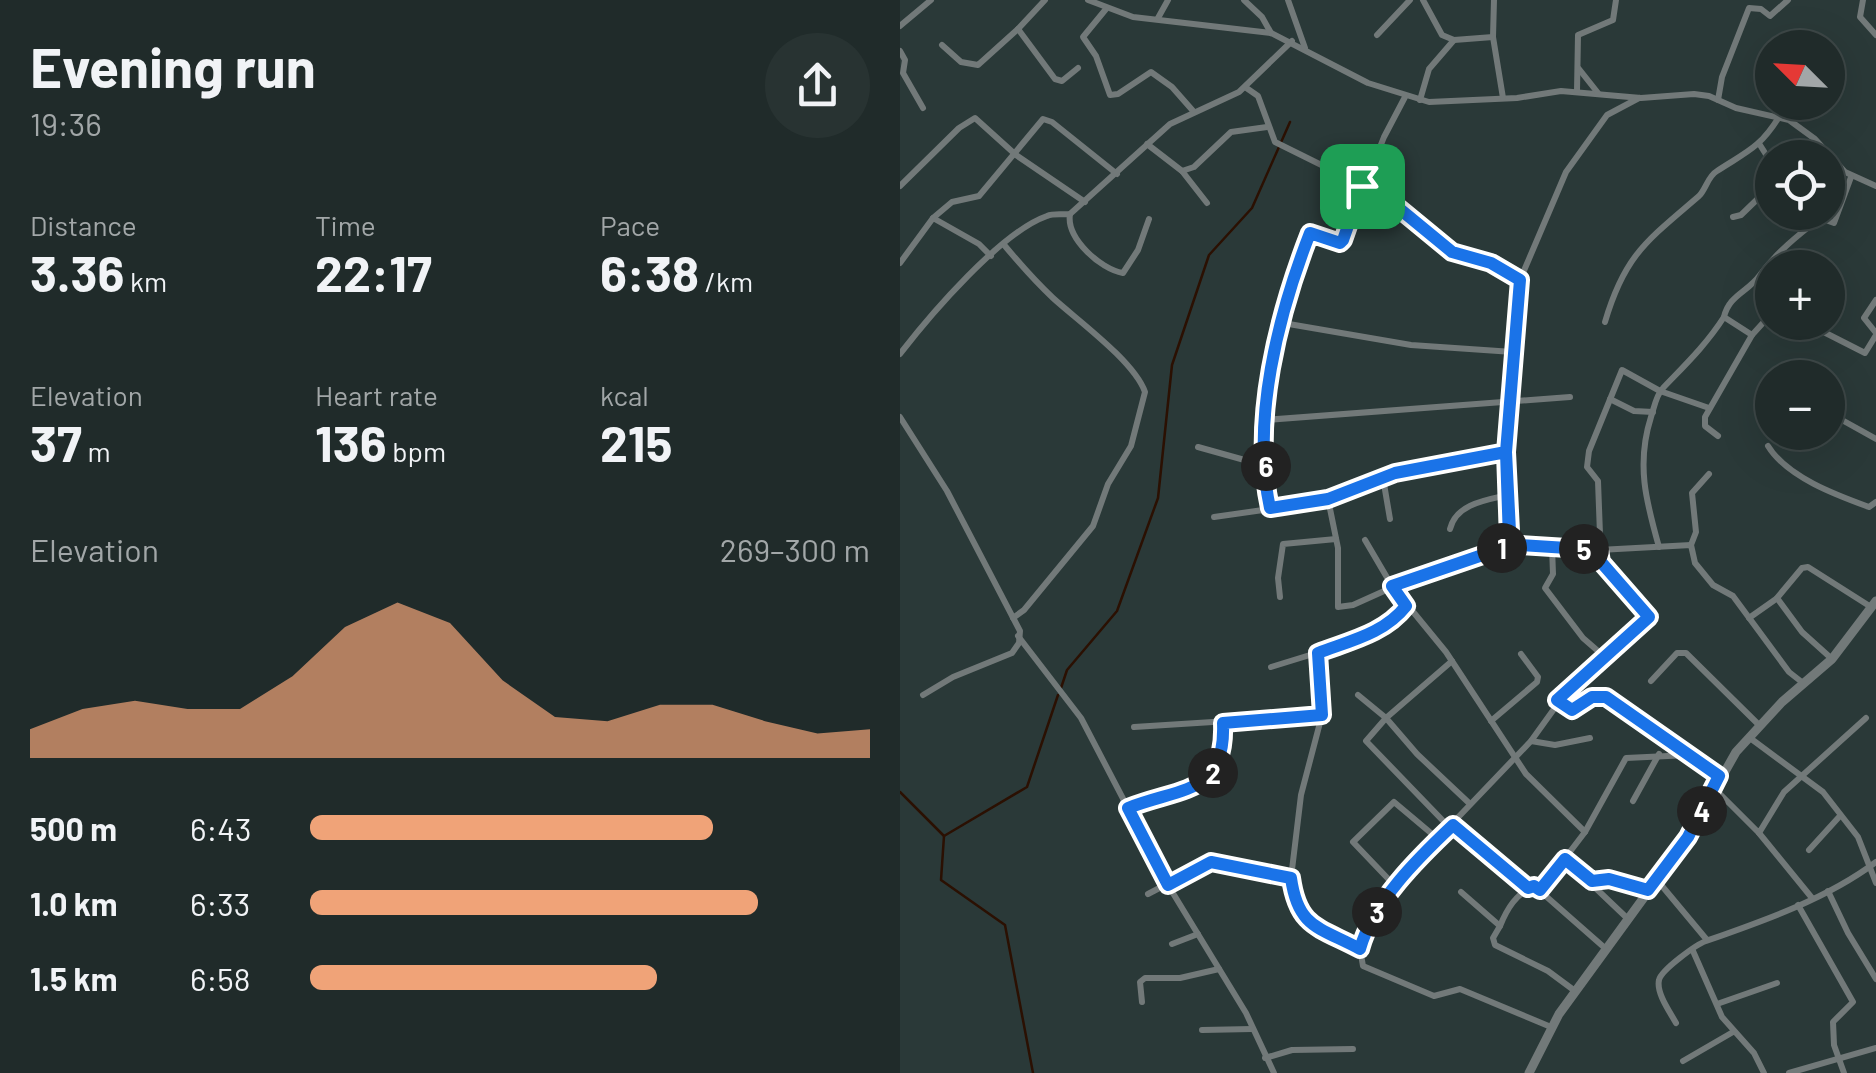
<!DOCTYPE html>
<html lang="en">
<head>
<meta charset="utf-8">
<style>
	body { margin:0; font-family:Barlow,sans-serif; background:#283332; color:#f1f3f6; height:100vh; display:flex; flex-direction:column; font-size:38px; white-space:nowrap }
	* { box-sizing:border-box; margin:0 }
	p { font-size:32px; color:#a2a7a8 }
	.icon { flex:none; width:55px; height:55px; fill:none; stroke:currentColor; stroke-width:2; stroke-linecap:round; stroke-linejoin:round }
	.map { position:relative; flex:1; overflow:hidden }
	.details { display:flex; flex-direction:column; background:#202b2a; width:900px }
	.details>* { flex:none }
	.needle { width:65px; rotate:294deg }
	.buttons { position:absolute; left:855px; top:30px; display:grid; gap:20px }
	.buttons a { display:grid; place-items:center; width:90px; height:90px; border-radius:50%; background:#202b2a; box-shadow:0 10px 40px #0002,0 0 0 2px #3d4747; font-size:50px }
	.pin { position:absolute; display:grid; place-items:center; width:85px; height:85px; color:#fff; margin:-42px; border-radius:20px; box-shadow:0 5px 15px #0006 }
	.km { position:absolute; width:50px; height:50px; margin:-25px; border-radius:50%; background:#222; color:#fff; font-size:28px; line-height:50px; text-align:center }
	.round { display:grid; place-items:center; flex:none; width:105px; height:105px; border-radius:52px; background:#283332 }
	.headline { display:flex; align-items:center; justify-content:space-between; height:170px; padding:0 30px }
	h1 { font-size:55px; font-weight:700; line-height:75px }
	.stats { display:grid; grid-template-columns:repeat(3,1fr); gap:15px; height:170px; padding:10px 30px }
	.stats div { display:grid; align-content:center }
	.stats b { font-size:50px; font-weight:700 }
	.stats small { font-size:28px; font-weight:400 }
	.stats p { font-size:28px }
	.chart { height:280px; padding:20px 30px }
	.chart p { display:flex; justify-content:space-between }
	.chart svg { width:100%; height:180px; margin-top:10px; fill:#f0a378; opacity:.7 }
	ul { padding:0 30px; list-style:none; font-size:32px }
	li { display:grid; grid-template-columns:160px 120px 1fr; align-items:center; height:75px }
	li i { height:25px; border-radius:12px; background:#f0a378 }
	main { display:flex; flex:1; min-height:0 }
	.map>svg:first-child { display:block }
</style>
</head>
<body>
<main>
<section class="details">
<div class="headline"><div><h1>Evening run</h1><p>19:36</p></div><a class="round"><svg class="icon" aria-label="share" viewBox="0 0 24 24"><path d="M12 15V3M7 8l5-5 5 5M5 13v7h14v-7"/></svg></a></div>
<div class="stats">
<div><p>Distance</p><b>3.36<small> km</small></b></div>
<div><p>Time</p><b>22:17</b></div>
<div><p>Pace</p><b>6:38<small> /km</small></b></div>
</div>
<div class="stats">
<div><p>Elevation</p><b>37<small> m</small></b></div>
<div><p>Heart rate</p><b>136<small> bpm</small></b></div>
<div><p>kcal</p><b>215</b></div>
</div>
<div class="chart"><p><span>Elevation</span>269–300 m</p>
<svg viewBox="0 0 160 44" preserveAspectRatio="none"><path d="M0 44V37L10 32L20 30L30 32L40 32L50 24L60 12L70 6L80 11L90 25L100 34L110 35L120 31L130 31L140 35L150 38L160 37V44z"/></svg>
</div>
<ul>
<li><b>500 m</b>6:43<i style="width:72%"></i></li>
<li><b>1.0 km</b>6:33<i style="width:80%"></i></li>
<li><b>1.5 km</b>6:58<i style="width:62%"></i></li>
</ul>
</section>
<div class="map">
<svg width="976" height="1073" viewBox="0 0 976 1073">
	<rect width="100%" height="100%" fill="#2a3938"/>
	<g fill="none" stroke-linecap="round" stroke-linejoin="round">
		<!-- stream -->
		<g stroke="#2b1002" stroke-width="2.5">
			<polyline points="161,688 167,670 217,611 258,498 272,365 309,255 352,208 390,122"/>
			<polyline points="0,792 44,836 41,880 105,925 133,1073"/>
			<polyline points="44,836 127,787 158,695"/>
		</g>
		<!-- minor -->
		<g stroke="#727979" stroke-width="6">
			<polyline points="145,0 118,29 155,79 162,81 178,68"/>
			<polyline points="188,0 233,17 371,33 468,83 529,102 617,98 661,91 741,98 794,94 809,96 836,108 889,120 915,139 945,172 976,186"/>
			<polyline points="344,0 362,17 371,33"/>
			<polyline points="388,0 405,48"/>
			<polyline points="523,0 542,35 554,40"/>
			<polyline points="594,0 593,37 603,98"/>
			<polyline points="963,0 960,17 976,35"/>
			<polyline points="206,9 183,37 196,56 210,95 218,94 251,72 272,87 294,112"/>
			<polyline points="258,18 268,0"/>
			<polyline points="0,26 31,0"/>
			<polyline points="477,35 510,0"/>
			<polyline points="42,45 61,62 78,65 118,29"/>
			<polyline points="0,51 5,60 3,73 23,108"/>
			<polyline points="679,69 698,93"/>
			<polyline points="345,87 358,96 375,142 484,196 552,252 591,263 620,280"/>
			<polyline points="677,91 678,35 713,20 716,0"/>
			<polyline points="520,100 529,69 554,40 593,37"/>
			<polyline points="818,100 822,77 849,8 861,9 870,16 888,0"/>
			<polyline points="247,144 282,171 294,167 331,132 367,127"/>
			<polyline points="860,145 872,164"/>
			<polyline points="282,171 307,203"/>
			<polyline points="0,186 59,128 75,118 116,155 185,202"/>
			<path d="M170,214C166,238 200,269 223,273L238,250L249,219"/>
			<polyline points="833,217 841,215 872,185"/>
			<polyline points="33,218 52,202 79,196 143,119 152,122 217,174"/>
			<path d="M105,246C120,264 136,282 153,298C177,320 234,361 245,392L231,446L208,484L193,526L124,610L113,618"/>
			<polyline points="0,263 33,218 79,244 91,256"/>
			<polyline points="976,300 964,318 976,333"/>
			<path d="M705,322C725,254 748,240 799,196C806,189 808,176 817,171C846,152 860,148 879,117"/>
			<polyline points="904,322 965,353 976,335"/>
			<polyline points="383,323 394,274 410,233 440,243 443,240 484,137 505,97"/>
			<polyline points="852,335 872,313"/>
			<path d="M0,354C30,315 101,232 147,216C154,213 162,215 170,214L270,124L339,92L392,41"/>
			<polyline points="710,399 734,411 753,412"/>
			<polyline points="933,415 976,439"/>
			<polyline points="0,417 47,491 120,631 119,643 112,653 53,677 23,695"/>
			<polyline points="365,420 670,397"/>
			<path d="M818,436L805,426V417L852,335L824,317C829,295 848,292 860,275C877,252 897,236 920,218L934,223L951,177"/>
			<path d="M868,446C887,477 936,495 969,507L976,502"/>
			<polyline points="298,447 366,466"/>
			<path d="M606,451L495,473L428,499L370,509C357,448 365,382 383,323L511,345L613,352"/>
			<polyline points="483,478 490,519"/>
			<polyline points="428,499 438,548 438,607 453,605 533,569 606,544 610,531 606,451 610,367 620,280 666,172 707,115 739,98"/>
			<polyline points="314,517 370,509"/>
			<path d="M550,529C556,504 586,500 608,495"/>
			<path d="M465,540L492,586L546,652L626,774L685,832L640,891L635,886C616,893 607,909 600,926"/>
			<polyline points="606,544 699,550 791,545 795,563 813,585 833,596 889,672 903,683"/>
			<polyline points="791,545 796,532 792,493 809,474"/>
			<polyline points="652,547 653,574 645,588 683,638 706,658"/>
			<path d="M759,547C746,501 736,464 751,417C754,408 756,395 763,388C785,365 806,345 824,317"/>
			<polyline points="380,597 378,578 383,544 436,539"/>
			<polyline points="849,618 876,599"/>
			<polyline points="118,636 181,718 268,885 346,1013 374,1073"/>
			<polyline points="418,653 422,715"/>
			<polyline points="932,659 902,632 877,598 902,568 908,567 971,607"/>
			<polyline points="552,661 486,718 517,754 569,803"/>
			<polyline points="371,667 465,638 507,607"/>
			<polyline points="751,681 777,653 786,653 859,725"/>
			<polyline points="458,695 486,718 466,741 550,828"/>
			<polyline points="657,700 672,710 692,697 706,697 819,776"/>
			<polyline points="591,721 637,682 638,677 621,654"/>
			<polyline points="234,727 422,715 401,795 391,878 311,861 248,894"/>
			<polyline points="850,738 923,792 958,837 976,883"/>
			<polyline points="631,741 655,745 690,738"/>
			<polyline points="813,787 859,833 884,792 966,718"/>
			<polyline points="733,801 759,754"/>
			<path d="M228,808C281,786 326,795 323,723"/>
			<polyline points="553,825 628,888"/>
			<polyline points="685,832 726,758 789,755"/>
			<polyline points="859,833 912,898"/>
			<polyline points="909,850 939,817"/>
			<polyline points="665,859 728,919"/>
			<path d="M391,878C398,928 419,926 460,949L476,913L503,875L631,741L672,684L748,621L749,617L701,561L698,481L687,467L689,451L722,370L760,391L809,408"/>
			<polyline points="757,880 807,940"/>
			<polyline points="693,881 709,879 748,890"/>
			<polyline points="495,886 453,842 494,802 538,839"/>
			<polyline points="640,891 706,949"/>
			<polyline points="928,891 948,933 976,979"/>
			<polyline points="561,892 600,926 593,938 595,945 648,971 675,991"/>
			<polyline points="898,905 953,1002 933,1022 934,1045 944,1073"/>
			<polyline points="272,944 298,934"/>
			<polyline points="460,949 463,966 534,996 560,989 651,1027"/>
			<polyline points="793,951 822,1017 854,1053 864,1073"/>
			<polyline points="242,1002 240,982 245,978 280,978 319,969"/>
			<polyline points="817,1004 877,983"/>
			<path d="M776,1023C770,1012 756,993 759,980C761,970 797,944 806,941C863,921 927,899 976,862"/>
			<polyline points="302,1030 352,1029"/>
			<polyline points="365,1058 392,1050 453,1049"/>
			<polyline points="783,1061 833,1032"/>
			<polyline points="889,1073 976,1048"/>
		</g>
		<!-- tertiary -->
		<polyline stroke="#727979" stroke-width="9" points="629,1073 659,1014 788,837 836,752 882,702 932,659 976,601"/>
	</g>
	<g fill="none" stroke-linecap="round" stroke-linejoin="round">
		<defs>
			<path id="route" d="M462,186L484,196L552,252L591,263L620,280L606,452L609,540L603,548L492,586L506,606C484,634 449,641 418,653L422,715L323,723C326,795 281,787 228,808L268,885L311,862L391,878C398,928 419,927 460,949C473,902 518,858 553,825L628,888L634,886L640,890L665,859L692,881L709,879L748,890L788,837L819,776L706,697H692L672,710L657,700L749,617L701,562L699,550L606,544L610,531L606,452L495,473L428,499L370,508C351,421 378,315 410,233L440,243L443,240L462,186"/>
		</defs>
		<!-- route casing -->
		<use href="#route" stroke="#fff" stroke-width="20"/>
		<!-- route -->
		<use href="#route" stroke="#1a73e8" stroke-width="12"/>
	</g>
</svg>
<div class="buttons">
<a><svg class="needle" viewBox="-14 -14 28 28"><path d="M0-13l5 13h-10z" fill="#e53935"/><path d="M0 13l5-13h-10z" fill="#a2a7a8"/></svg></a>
<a><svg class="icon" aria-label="locate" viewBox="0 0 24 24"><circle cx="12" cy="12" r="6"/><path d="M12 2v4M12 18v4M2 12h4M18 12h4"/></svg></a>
<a>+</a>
<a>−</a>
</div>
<div class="pin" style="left:462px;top:186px;background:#1e9e55"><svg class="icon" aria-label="arrive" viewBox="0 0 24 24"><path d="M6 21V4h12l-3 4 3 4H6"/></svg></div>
<b class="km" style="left:602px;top:548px">1</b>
<b class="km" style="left:313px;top:773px">2</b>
<b class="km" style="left:477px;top:912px">3</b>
<b class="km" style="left:802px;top:811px">4</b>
<b class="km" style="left:684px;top:549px">5</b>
<b class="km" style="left:366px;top:466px">6</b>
</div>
</main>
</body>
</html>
